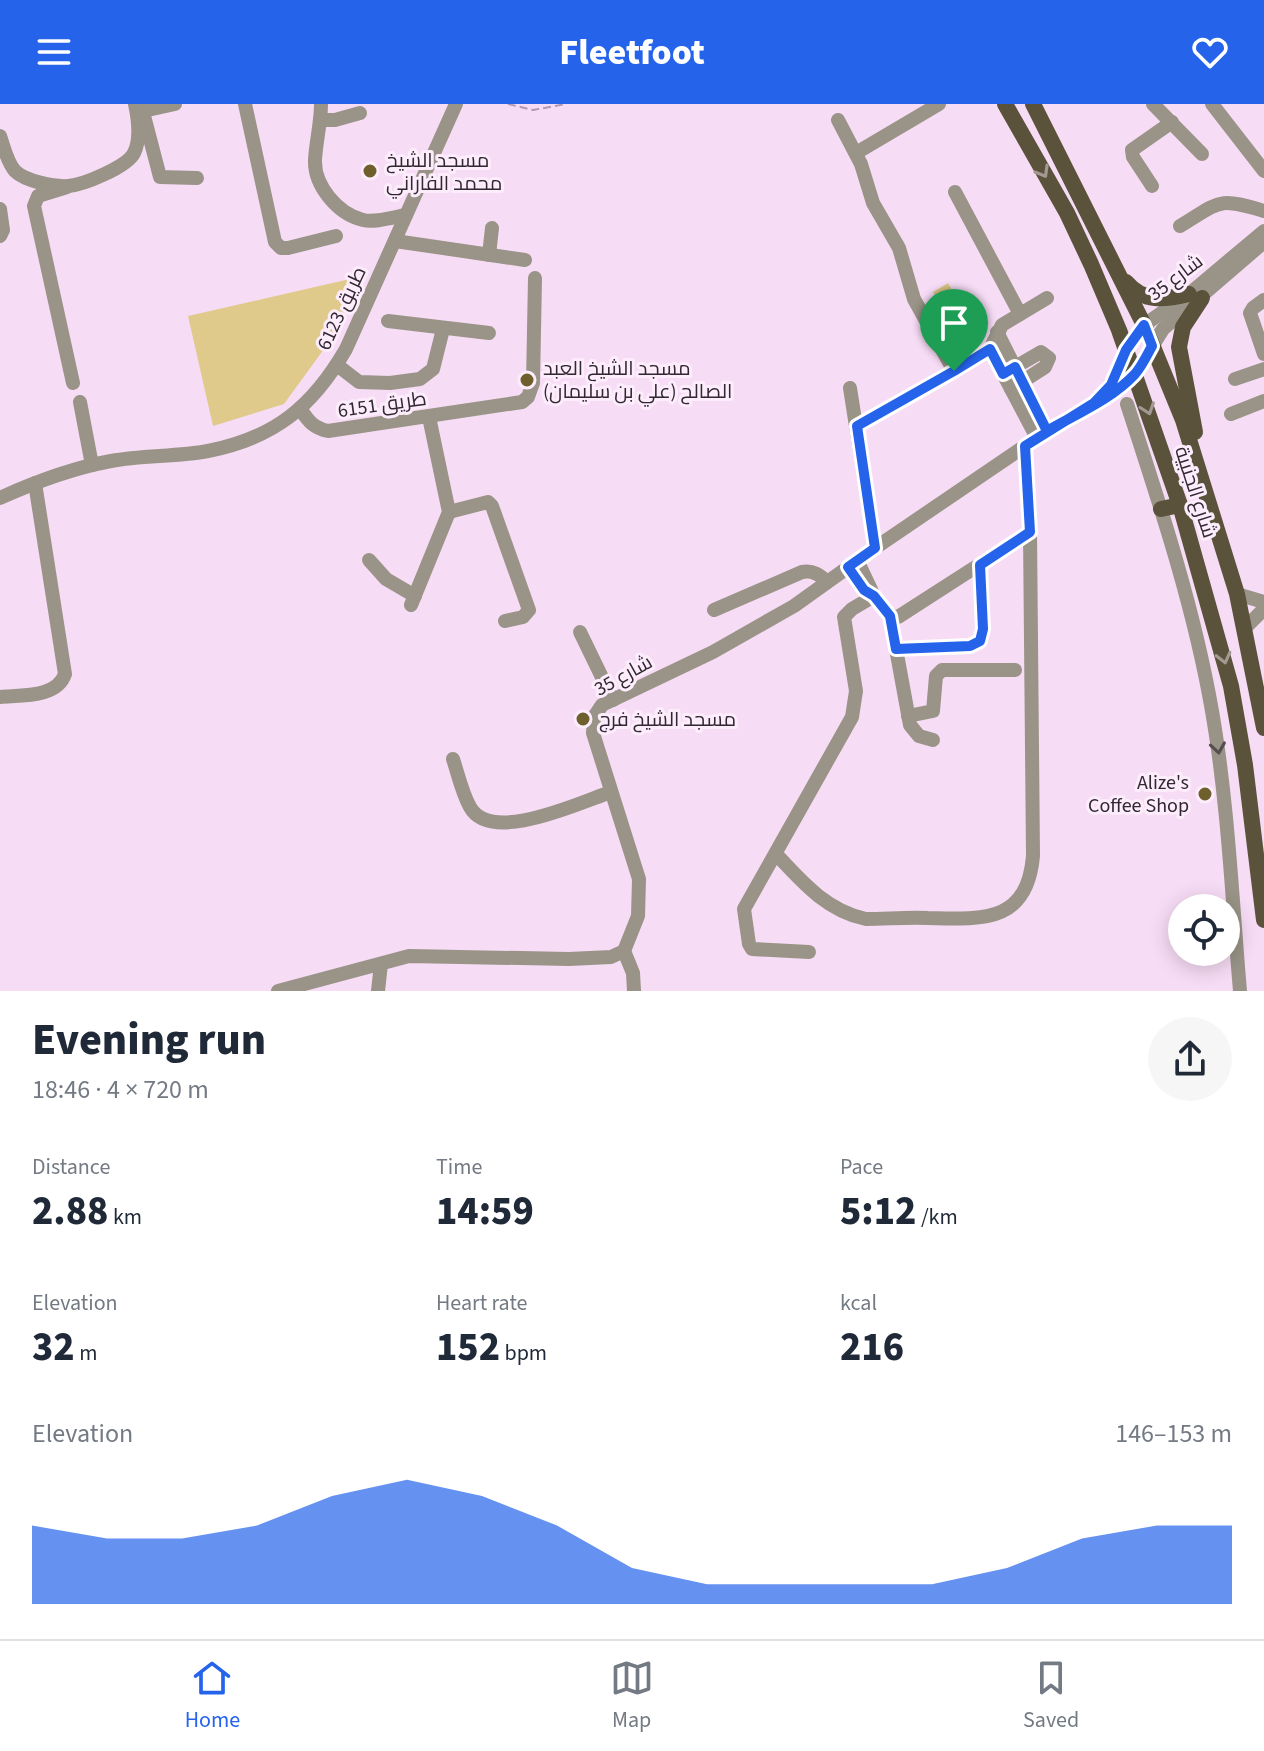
<!DOCTYPE html>
<html lang="en">
<head>
<meta charset="utf-8">
<style>
	body { margin:0; font-family:"Source Sans 3",Cairo,sans-serif; background:#f6f6f7; color:#1f2937; height:100vh; display:flex; flex-direction:column; font-size:30px; white-space:nowrap }
	* { box-sizing:border-box; margin:0 }
	p { font-size:26px; color:#747a83 }
	.icon { flex:none; width:44px; height:44px; fill:none; stroke:currentColor; stroke-width:2; stroke-linecap:round; stroke-linejoin:round }
	.map { position:relative; height:887px; overflow:hidden }
	.sheet { display:flex; flex-direction:column; background:#fff; flex:1 }
	.sheet>* { flex:none }
	.fabs { position:absolute; left:1168px; top:790px; display:grid; gap:16px }
	.fabs a { display:grid; place-items:center; width:72px; height:72px; border-radius:50%; background:#fff; box-shadow:0 4px 20px #0003; font-size:40px }
	.pin { position:absolute; display:grid; place-items:center; width:68px; height:68px; color:#fff; margin:-82px -34px; border-radius:50% 50% 50% 0; rotate:-45deg; box-shadow:0 0 8px #0007 }
	.pin .icon { rotate:45deg }
	.round { display:grid; place-items:center; flex:none; width:84px; height:84px; border-radius:42px; background:#f6f6f7 }
	.summary { display:flex; align-items:center; justify-content:space-between; height:136px; padding:0 32px }
	h1 { font-size:44px; font-weight:800; line-height:60px }
	.metrics { display:grid; grid-template-columns:repeat(3,1fr); gap:12px; height:136px; padding:8px 32px }
	.metrics div { display:grid; align-content:center }
	.metrics b { font-size:40px; font-weight:800 }
	.metrics small { font-size:22px; font-weight:400 }
	.metrics p { font-size:22px }
	.chart { height:224px; padding:16px 32px }
	.chart p { display:flex; justify-content:space-between }
	.chart svg { width:100%; height:144px; margin-top:8px; fill:#2563eb; opacity:.7 }
	header { display:flex; justify-content:space-between; align-items:center; height:104px; padding:0 32px; background:#2563eb; color:#fff; font-size:36px; font-weight:800 }
	.tab-bar { display:flex; justify-content:space-around; align-items:center; height:112px; border-top:2px solid #e0e1e3; background:#fff; font-size:22px; color:#747a83 }
	.tab-bar a { display:grid; justify-items:center; gap:4px }
	.tab-bar .on { color:#2563eb }
	.map>svg:first-child { display:block }
</style>
</head>
<body>
<header><svg class="icon" aria-label="menu" viewBox="0 0 24 24"><path d="M4 6h16M4 12h16M4 18h16"/></svg>Fleetfoot<svg class="icon" aria-label="heart" viewBox="0 0 24 24"><path d="M12 20l-8-8c-3-5 5-10 8-4 3-6 11-1 8 4z"/></svg></header>
<div class="map">
<svg width="1264" height="887" viewBox="0 0 1264 887">
	<rect width="100%" height="100%" fill="#f7dcf5"/>
	<!-- green -->
	<g fill="#dfca8b">
		<polygon points="363,172 332,234 284,300 213,322 188,212"/>
		<polygon points="948,179 967,212 951,221 933,188"/>
	</g>
	<g fill="none" stroke-linecap="round" stroke-linejoin="round">
		<!-- path -->
		<polyline stroke="#b09bae" stroke-width="2" stroke-dasharray="8 4" stroke-linecap="butt" points="508,0 533,6 566,0"/>
		<!-- minor -->
		<g stroke="#999487" stroke-width="14">
			<polyline points="245,0 275,138 281,144 288,144 336,132"/>
			<path d="M321,0C321,19 316,37 315,56C314,82 338,110 363,116C375,119 394,113 406,111"/>
			<polyline points="1153,0 1202,50"/>
			<polyline points="1212,0 1264,67"/>
			<polyline points="143,7 175,0"/>
			<polyline points="143,8 160,73 197,74"/>
			<polyline points="321,16 335,16 360,9"/>
			<polyline points="838,16 861,60 873,99 899,144 914,195 954,267"/>
			<path d="M0,32C4,43 7,58 15,67C25,77 54,83 68,82C83,81 127,63 134,49C141,35 138,14 135,0"/>
			<polyline points="856,49 939,0"/>
			<polyline points="1152,82 1133,53 1132,46 1172,18"/>
			<polyline points="67,83 38,92 34,102 73,279"/>
			<polyline points="955,88 1020,210"/>
			<polyline points="0,105 3,126 0,132"/>
			<path d="M1180,122C1221,97 1217,93 1264,107"/>
			<polyline points="395,137 525,156"/>
			<polyline points="489,151 492,124"/>
			<polyline points="1264,196 1253,204 1250,209 1264,250"/>
			<polyline points="388,217 489,229"/>
			<polyline points="997,228 1047,327"/>
			<polyline points="990,245 1037,334"/>
			<polyline points="337,261 359,278 390,279 420,275 433,265 443,225"/>
			<polyline points="1003,270 1041,248 1049,254 1045,263 1011,285"/>
			<polyline points="1235,275 1264,265"/>
			<polyline points="850,284 875,444"/>
			<polyline points="1104,288 1118,270 1126,246 1144,221 1189,190 1264,127"/>
			<polyline points="80,298 92,361"/>
			<path d="M1127,300C1160,401 1194,503 1212,607C1228,699 1232,794 1240,887"/>
			<path d="M301,306C309,318 314,324 328,327L522,298L528,293L533,279L535,174"/>
			<polyline points="1231,310 1264,297"/>
			<polyline points="857,322 990,245 1002,221 1047,194"/>
			<path d="M0,394C35,378 73,364 111,357C143,351 176,353 208,347C275,334 313,302 346,245L456,0"/>
			<polyline points="449,408 488,398 492,402 529,506 523,513 505,517"/>
			<polyline points="369,456 386,475 415,492"/>
			<polyline points="857,456 874,492 890,512 898,513 1030,428"/>
			<polyline points="848,463 864,486 874,492"/>
			<polyline points="1237,490 1264,498"/>
			<polyline points="411,501 449,408 429,313"/>
			<path d="M714,506L802,468C813,466 820,471 827,478"/>
			<polyline points="890,512 910,621 919,632 933,636"/>
			<polyline points="1245,524 1264,505"/>
			<polyline points="580,528 613,596"/>
			<polyline points="896,545 970,542 980,537 983,525 980,461"/>
			<path d="M0,593C21,591 57,594 65,570L35,379"/>
			<polyline points="908,612 933,607 936,572 942,566 1015,566"/>
			<path d="M453,655C458,670 462,689 470,703C491,741 581,698 611,688"/>
			<path d="M776,750C802,778 827,807 866,815C886,815 907,813 928,814C982,815 1027,820 1033,752L1030,428L1025,342"/>
			<polyline points="624,847 633,869 634,887"/>
			<polyline points="809,848 752,845 749,840 744,805 852,613 856,587 844,513 852,505 874,492"/>
			<polyline points="278,887 409,852 569,855 611,853 624,847 638,812 639,775 593,629 594,613 602,601 713,548 794,502 875,444 1025,342 1111,289 1135,270 1163,225 1264,138"/>
			<polyline points="378,887 381,860"/>
		</g>
		<!-- major -->
		<g stroke="#5a523b" stroke-width="16">
			<polyline points="1005,0 1067,109 1091,160 1119,226 1180,401 1231,582 1245,661 1264,816"/>
			<polyline points="1033,0 1144,221 1183,316 1237,490 1264,624"/>
			<path d="M1126,178C1144,199 1164,196 1189,190"/>
			<polyline points="1195,328 1179,243 1183,223 1202,194"/>
			<polyline points="1161,405 1180,401"/>
		</g>
	</g>
	<!-- one-way arrows -->
	<defs><path id="oneway-chevron" d="M-2-3.5L2.5 0L-2 3.5" fill="none" stroke-width="1.6" stroke-linecap="round" stroke-linejoin="round" transform="scale(2)"/></defs>
	<g stroke="#a39892">
		<use href="#oneway-chevron" transform="translate(1043 68) rotate(60)"/>
		<use href="#oneway-chevron" transform="translate(1148 305) rotate(71)"/>
		<use href="#oneway-chevron" transform="translate(1224 554) rotate(76)"/>
	</g>
	<use stroke="#554e4f" href="#oneway-chevron" transform="translate(1218 644) rotate(81)"/>
	<g fill="none" stroke-linecap="round" stroke-linejoin="round">
		<defs>
			<path id="route" d="M954,267L857,322L875,444L848,463L864,486L874,492L890,512L896,545L970,542L980,537L983,525L980,461L1030,428L1025,342L1094,299L1111,281L1126,246L1144,221L1152,242C1147,251 1142,262 1135,270C1112,295 1076,310 1047,327L1015,263L1003,270L990,245L954,267"/>
		</defs>
		<!-- route casing -->
		<use href="#route" stroke="#fff" stroke-width="16"/>
		<!-- route -->
		<use href="#route" stroke="#2563eb" stroke-width="10"/>
	</g>
	<!-- markers -->
	<g fill="#6f5f2d" stroke="#fdedfc" stroke-width="3">
		<circle cx="370" cy="67" r="8"/>
		<circle cx="527" cy="276" r="8"/>
		<circle cx="583" cy="615" r="8"/>
		<circle cx="1205" cy="690" r="8"/>
	</g>
	<g text-anchor="middle" stroke-width="6" stroke-linejoin="round" paint-order="stroke">
		<!-- poi labels -->
		<g font-size="20" fill="#312831" stroke="#fdedfc" text-anchor="start">
			<text x="386" y="63">مسجد الشيخ<tspan x="386" dy="23">محمد الفاراني</tspan></text>
			<text x="543" y="271">مسجد الشيخ العبد<tspan x="543" dy="23">الصالح (علي بن سليمان)</tspan></text>
			<text x="599" y="622">مسجد الشيخ فرج</text>
			<text x="1189" y="685" text-anchor="end">Alize's<tspan x="1189" dy="23">Coffee Shop</tspan></text>
		</g>
		<!-- street labels -->
		<g font-size="20" fill="#312831" stroke="#fdedfc">
			<text transform="translate(1175 173) rotate(-37)" y="7">شارع 35</text>
			<text transform="translate(341 204) rotate(-65)" y="7">طريق 6123</text>
			<text transform="translate(382 300) rotate(-8)" y="7">طريق 6151</text>
			<text transform="translate(1196 388) rotate(72)" y="7">شارع الجنبية</text>
			<text transform="translate(623 571) rotate(-29)" y="7">شارع 35</text>
		</g>
	</g>
</svg>
<div class="fabs">
<a><svg class="icon" aria-label="locate" viewBox="0 0 24 24"><circle cx="12" cy="12" r="6"/><path d="M12 2v4M12 18v4M2 12h4M18 12h4"/></svg></a>
</div>
<div class="pin" style="left:954px;top:267px;background:#1e9e55"><svg class="icon" aria-label="arrive" viewBox="0 0 24 24"><path d="M6 21V4h12l-3 4 3 4H6"/></svg></div>
</div>
<section class="sheet">
<div class="summary"><div><h1>Evening run</h1><p>18:46 · 4 × 720 m</p></div><a class="round"><svg class="icon" aria-label="share" viewBox="0 0 24 24"><path d="M12 15V3M7 8l5-5 5 5M5 13v7h14v-7"/></svg></a></div>
<div class="metrics">
<div><p>Distance</p><b>2.88<small> km</small></b></div>
<div><p>Time</p><b>14:59</b></div>
<div><p>Pace</p><b>5:12<small> /km</small></b></div>
</div>
<div class="metrics">
<div><p>Elevation</p><b>32<small> m</small></b></div>
<div><p>Heart rate</p><b>152<small> bpm</small></b></div>
<div><p>kcal</p><b>216</b></div>
</div>
<div class="chart"><p><span>Elevation</span>146–153 m</p>
<svg viewBox="0 0 160 44" preserveAspectRatio="none"><path d="M0 44V20L10 24L20 24L30 20L40 11L50 6L60 11L70 20L80 33L90 38L100 38L110 38L120 38L130 33L140 24L150 20L160 20V44z"/></svg>
</div>
</section>
<nav class="tab-bar">
<a class="on"><svg class="icon" aria-label="home" viewBox="0 0 24 24"><path d="M3 11l9-7 9 7M6 9v11h12V9"/></svg>Home</a>
<a><svg class="icon" aria-label="map" viewBox="0 0 24 24"><path d="M3 6l6-2 6 2 6-2v14l-6 2-6-2-6 2zM9 4v14M15 6v14"/></svg>Map</a>
<a><svg class="icon" aria-label="saved" viewBox="0 0 24 24"><path d="M7 4h10v16l-5-4-5 4z"/></svg>Saved</a>
</nav>
</body>
</html>
